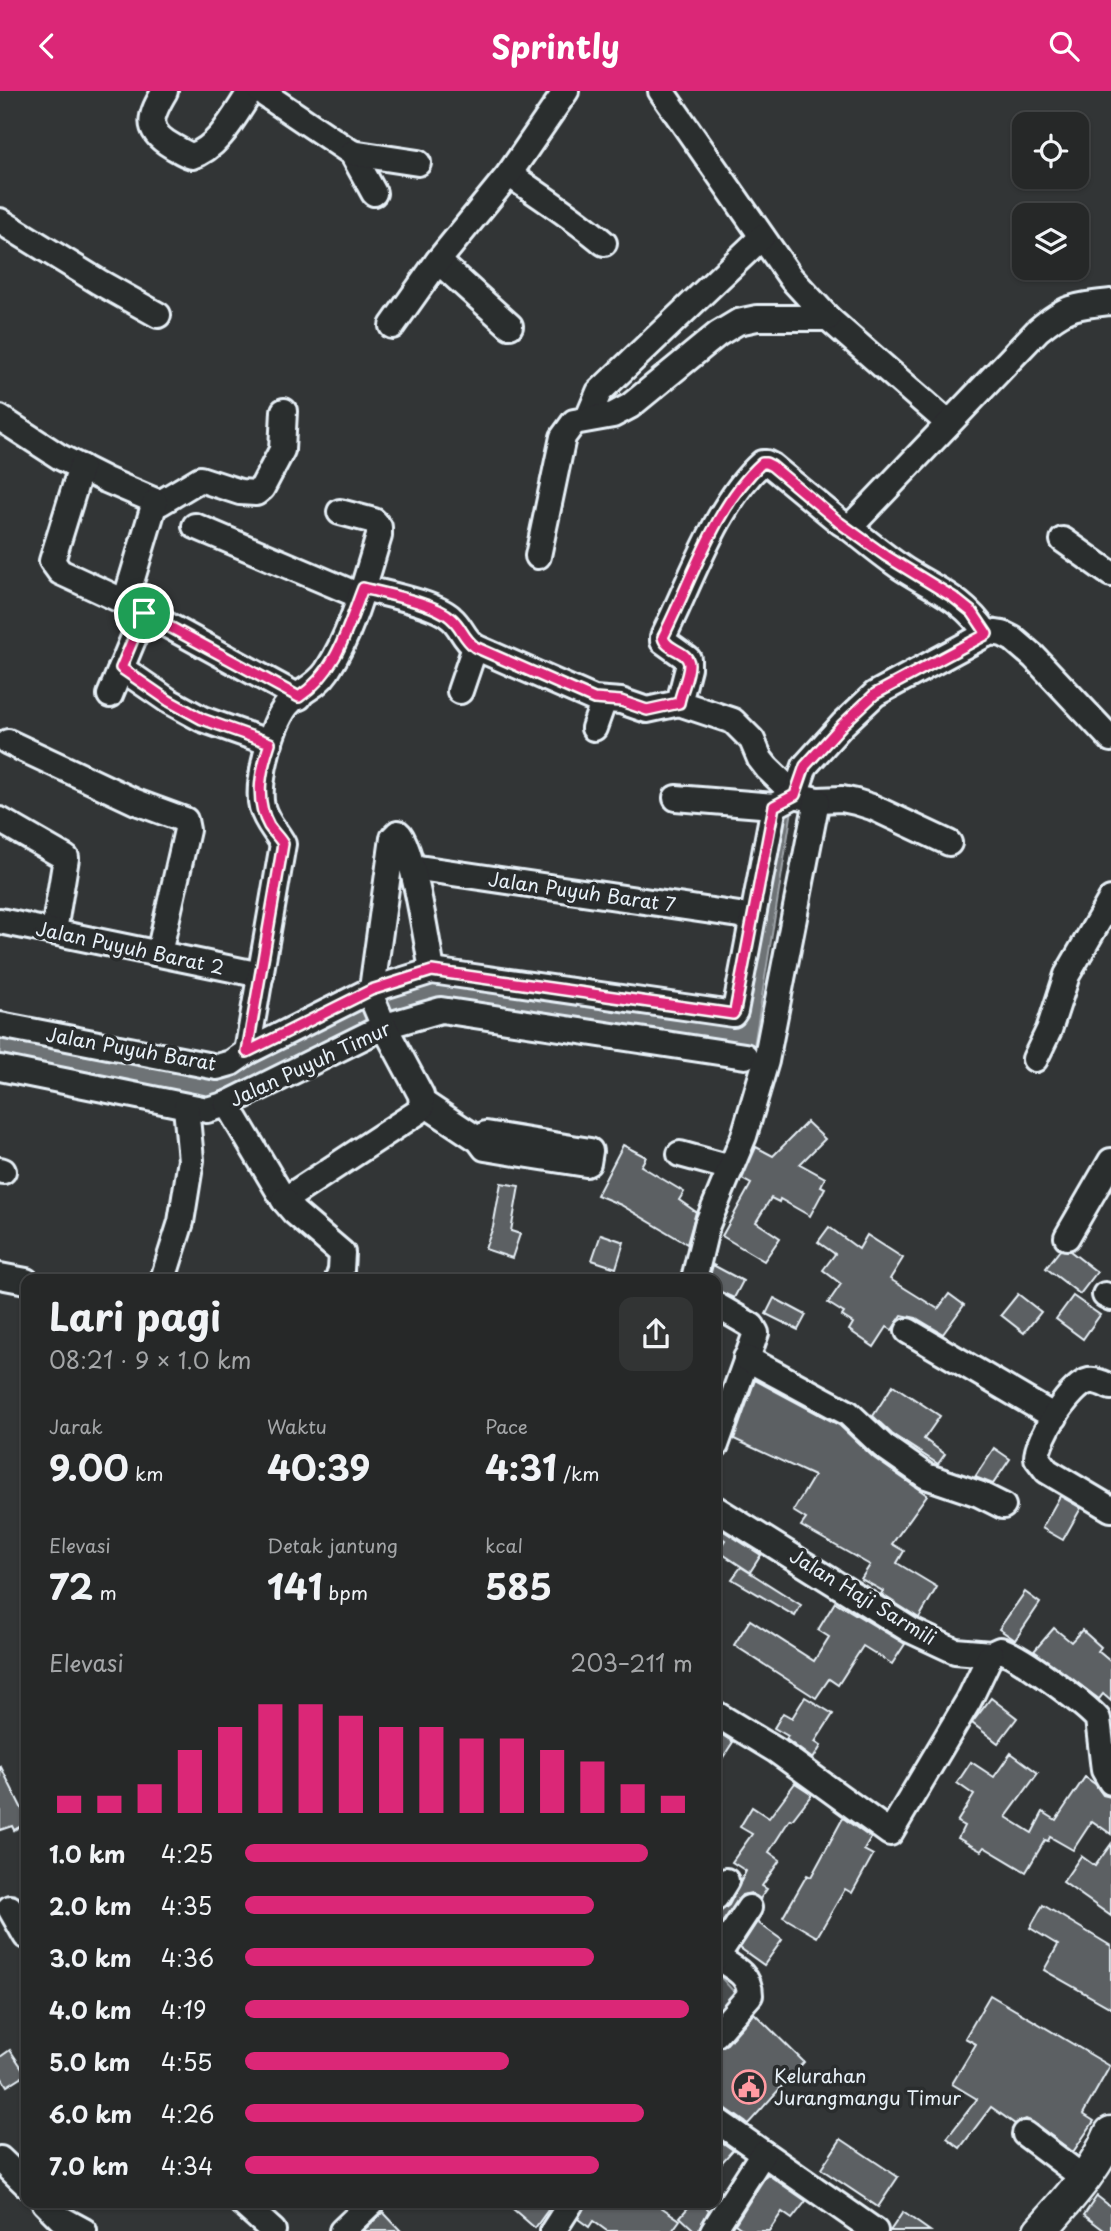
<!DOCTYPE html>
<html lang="id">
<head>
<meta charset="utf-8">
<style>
	body { margin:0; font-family:"Playpen Sans",sans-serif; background:#323434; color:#f1f3f6; height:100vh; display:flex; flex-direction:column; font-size:26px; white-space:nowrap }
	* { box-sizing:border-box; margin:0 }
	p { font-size:23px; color:#a4a6a8 }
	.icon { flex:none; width:38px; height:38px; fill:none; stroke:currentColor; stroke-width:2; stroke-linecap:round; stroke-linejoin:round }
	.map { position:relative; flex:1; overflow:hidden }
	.side { position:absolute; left:21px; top:1183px; width:700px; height:934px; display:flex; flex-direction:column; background:#262828; border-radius:14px; box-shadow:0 2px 5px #0004,0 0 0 2px #424445 }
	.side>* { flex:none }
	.buttons { position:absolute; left:1012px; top:21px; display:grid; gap:14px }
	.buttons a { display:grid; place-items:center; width:77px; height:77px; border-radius:14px; background:#262828; box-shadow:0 2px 5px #0004,0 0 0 2px #424445; font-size:35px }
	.pin { position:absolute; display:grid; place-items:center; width:60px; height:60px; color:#fff; margin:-30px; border:4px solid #fff; border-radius:50%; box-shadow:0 2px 7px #0007 }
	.round { display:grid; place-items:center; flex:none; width:74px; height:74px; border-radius:14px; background:#323434 }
	.head { display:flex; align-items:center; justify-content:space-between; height:119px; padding:0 28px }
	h1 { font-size:38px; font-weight:700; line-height:52px }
	.stats { display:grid; grid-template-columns:repeat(3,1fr); gap:10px; height:119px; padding:7px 28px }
	.stats div { display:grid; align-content:center }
	.stats b { font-size:35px; font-weight:700 }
	.stats small { font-size:19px; font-weight:400 }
	.stats p { font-size:19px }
	.chart { height:196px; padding:14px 28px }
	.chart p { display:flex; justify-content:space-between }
	.chart svg { width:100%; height:126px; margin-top:7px; stroke:#db2777; stroke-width:6 }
	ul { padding:0 28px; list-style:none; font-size:23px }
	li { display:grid; grid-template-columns:112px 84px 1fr; align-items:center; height:52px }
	li i { height:18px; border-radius:9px; background:#db2777 }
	header { display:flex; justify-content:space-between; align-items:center; height:91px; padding:0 28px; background:#db2777; color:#fff; font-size:32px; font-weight:700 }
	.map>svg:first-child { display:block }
</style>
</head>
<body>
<header><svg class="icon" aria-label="back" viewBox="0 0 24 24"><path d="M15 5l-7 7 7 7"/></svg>Sprintly<svg class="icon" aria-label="search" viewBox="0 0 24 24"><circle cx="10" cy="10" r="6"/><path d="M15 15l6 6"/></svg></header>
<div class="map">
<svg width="1111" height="2140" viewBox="0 0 1111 2140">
	<rect width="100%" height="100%" fill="#323536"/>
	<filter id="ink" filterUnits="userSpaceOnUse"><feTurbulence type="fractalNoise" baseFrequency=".0143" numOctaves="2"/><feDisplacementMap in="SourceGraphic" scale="14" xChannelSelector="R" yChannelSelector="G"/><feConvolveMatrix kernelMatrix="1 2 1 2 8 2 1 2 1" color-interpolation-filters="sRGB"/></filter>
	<g filter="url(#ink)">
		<!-- green -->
		<polygon fill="#494d4f" stroke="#989fa4" stroke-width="2" points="716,1881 744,1912 716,1941"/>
		<!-- water -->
		<polygon fill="#6e7376" stroke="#9fa5aa" stroke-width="2" points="775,714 792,719 753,961 441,912 211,1011 0,968 0,940 213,984 372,908 429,887 738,932"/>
		<!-- building -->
		<g fill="#5c6063" stroke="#e8f1f8" stroke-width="2">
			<polygon points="807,1031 825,1048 800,1073 825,1087 821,1095 825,1097 810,1125 780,1108 779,1111 771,1107 756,1131 780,1147 764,1170 722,1145 751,1093 742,1088 756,1056 773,1065"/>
			<polygon points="623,1054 646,1066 641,1075 684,1101 679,1109 696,1121 687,1153 621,1114 597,1104"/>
			<polygon points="501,1092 519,1095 511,1140 520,1143 512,1167 485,1158 493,1136"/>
			<polygon points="829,1136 859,1158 867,1144 903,1167 890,1188 938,1218 949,1203 964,1214 943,1243 916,1227 902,1224 892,1239 887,1236 874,1256 849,1239 853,1232 842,1225 844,1222 828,1212 841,1193 823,1179 835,1163 818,1151"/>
			<polygon points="601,1143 624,1151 616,1177 592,1169"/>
			<polygon points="1060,1159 1070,1160 1097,1181 1080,1203 1046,1177"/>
			<polygon points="713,1174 743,1190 734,1207 716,1199 716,1188 709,1188"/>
			<polygon points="1018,1203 1041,1221 1024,1242 1001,1224"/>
			<polygon points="1073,1205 1100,1224 1083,1248 1056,1228"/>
			<polygon points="774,1207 806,1224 798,1239 766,1223"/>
			<polygon points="755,1289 839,1334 874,1367 927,1404 892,1453 904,1460 897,1472 937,1496 919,1527 881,1503 883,1500 861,1488 870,1474 801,1435 806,1428 793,1420 814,1385 734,1348"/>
			<polygon points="893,1294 940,1325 924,1348 945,1363 938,1373 892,1343 873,1325"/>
			<polygon points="994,1357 1010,1368 993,1393 975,1386"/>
			<polygon points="1060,1405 1081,1417 1063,1449 1042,1437"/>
			<polygon points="722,1439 761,1464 750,1481 718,1460 725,1449 719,1445"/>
			<polygon points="741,1476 801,1514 795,1525 732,1488"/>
			<polygon points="1025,1501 1040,1512 1015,1549 999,1538"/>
			<polygon points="835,1511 905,1553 892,1573 863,1555 838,1594 829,1588 816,1607 734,1554 750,1529 814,1570 829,1546 818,1539"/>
			<polygon points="1054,1537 1071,1551 1082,1539 1101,1556 1098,1560 1111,1571 1111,1610 1103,1603 1099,1608 1034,1560"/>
			<polygon points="805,1606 833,1623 815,1651 821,1655 813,1668 786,1648 788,1645 774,1637 783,1622 792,1627"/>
			<polygon points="991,1607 1017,1627 998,1652 972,1632"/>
			<polygon points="716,1640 733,1651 716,1677"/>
			<polygon points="1011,1662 1038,1682 1006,1726 1032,1742 1043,1721 1056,1729 1085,1686 1095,1693 1103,1704 1111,1706 1111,1743 1092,1730 1073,1759 1050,1746 1048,1750 1045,1749 1026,1781 984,1756 981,1760 958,1747 964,1735 957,1731 974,1704 957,1692 971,1671 994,1686"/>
			<polygon points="0,1674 26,1726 26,1732 14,1739 12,1735 0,1739"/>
			<polygon points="795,1692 812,1703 792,1729 790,1728 769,1761 780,1769 762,1795 767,1798 760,1808 751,1802 742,1804 716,1840 716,1824 729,1814 746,1780 732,1771 752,1743 740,1736 752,1716 769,1727"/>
			<polygon points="843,1727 871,1747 864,1759 873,1764 852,1802 845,1798 817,1846 783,1826 807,1784 811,1786"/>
			<polygon points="1111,1753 1111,1825 1063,1791 1081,1765 1095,1775"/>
			<polygon points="1043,1814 1111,1855 1111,1917 1044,1879 1058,1854 1030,1837"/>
			<polygon points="757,1831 782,1849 764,1874 740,1857"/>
			<polygon points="990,1904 1110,1975 1083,2023 1094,2030 1073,2061 1033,2031 1026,2028 1015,2033 991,2016 960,2057 947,2047 977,2008 952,1993 976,1953 965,1947"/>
			<polygon points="754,1922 804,1971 748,2033 725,2017 716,2014 716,1958 727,1953"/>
			<polygon points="10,1959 26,1983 7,1995 0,1984 0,1966"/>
			<polygon points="716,2047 733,2059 716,2078"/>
			<polygon points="841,2048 898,2086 878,2116 821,2078"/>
			<polygon points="767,2083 806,2110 792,2128 782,2121 769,2140 745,2140 735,2133"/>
			<polygon points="1097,2105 1111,2116 1111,2140 1105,2140 1084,2124"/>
			<polygon points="506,2112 553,2112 535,2137"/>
			<polygon points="586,2112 655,2112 680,2129 672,2140 607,2140 593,2130 589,2136 578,2128"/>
			<polygon points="692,2112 702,2112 709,2119 698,2140 695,2140 680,2126"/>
			<polygon points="383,2121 401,2140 363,2140 381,2123"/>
			<polygon points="903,2121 930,2140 890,2140"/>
		</g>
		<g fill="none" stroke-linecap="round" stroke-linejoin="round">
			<defs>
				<g id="minor">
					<path d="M165,0C150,25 144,39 172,55C179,59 185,63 192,65C219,57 236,22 251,0"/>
					<polyline points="260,0 352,62 374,102"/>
					<polyline points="661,0 791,187 828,227 948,332"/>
					<polyline points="352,62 418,72"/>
					<path d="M509,83C541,106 575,127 604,152"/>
					<polyline points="0,130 99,191 158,224"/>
					<polyline points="438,170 510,235"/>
					<polyline points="392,235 438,170 509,83 566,0"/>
					<polyline points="0,327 60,366 106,389 160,412 200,388 240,401 256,402 262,397 282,359 284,320"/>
					<polyline points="588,327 599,301 762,146"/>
					<polyline points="81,376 52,470 60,481 125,511 299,606"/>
					<polyline points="195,435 360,505"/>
					<path d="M848,436C867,450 885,466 905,479C940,501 963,508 987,543"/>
					<polyline points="1063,449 1111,483"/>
					<polyline points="538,465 563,346 574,331 613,324 630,315 718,243 738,231 757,227 828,227"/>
					<path d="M363,497C385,503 435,512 451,527C462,536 462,546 475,556L594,608L621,610L647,619L679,612"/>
					<polyline points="125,511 155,411"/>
					<polyline points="121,577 169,610 202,628 270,652"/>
					<polyline points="460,600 475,556"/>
					<polyline points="110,604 144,522"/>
					<polyline points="594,637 604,609"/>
					<polyline points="8,651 136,711 185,729 187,739 159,862"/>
					<polyline points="676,707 774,715"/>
					<polyline points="0,729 66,767 54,840"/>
					<path d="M949,752L872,716L856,711L842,708L817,709L795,704L767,677L760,668L752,649L733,630L679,612L688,577V568L663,550V546C690,493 717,411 762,372H766L772,375L840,431L848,436L853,433L1038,239C1067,215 1074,215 1111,211"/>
					<polyline points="412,776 753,826"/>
					<polyline points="0,830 261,884"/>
					<polyline points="0,934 217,976 231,972 247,961 371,899 432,880 733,923 735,920 774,715 795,704 805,675 843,633 875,603 990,541 1003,543 1013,548 1034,566 1111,648"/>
					<path d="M247,961L283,753C276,740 266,731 262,716C256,693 272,626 291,610C303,599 317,595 327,580C353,540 365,490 379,445V436L374,430L340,421"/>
					<polyline points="1035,968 1049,939 1067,884 1111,808"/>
					<polyline points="0,977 207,1019 227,1013 385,935 441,919 745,965"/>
					<polyline points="422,1011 479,1049 485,1057 586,1073 588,1072 590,1060 486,1043 479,1049"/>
					<path d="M227,1013L284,1109L418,1021L422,1016L421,1004L382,931L371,905L393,747L398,742C412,752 428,857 432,880"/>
					<polyline points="680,1063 731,1077"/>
					<polyline points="0,1079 3,1080"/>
					<polyline points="284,1109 294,1121 342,1162 341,1179 338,1188"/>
					<polyline points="1067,1146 1111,1070"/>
					<polyline points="0,1185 26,1190"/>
					<polyline points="163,1188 181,1131 191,1069 186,1016"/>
					<polyline points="694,1188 707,1134 744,1045 766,970 817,709"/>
					<polyline points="1105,1204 1111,1207"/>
					<polyline points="716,1214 752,1235 756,1242 716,1354"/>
					<polyline points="908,1240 1055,1326"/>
					<polyline points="746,1267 848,1322 883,1355 926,1385 979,1403 1003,1415"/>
					<path d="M1111,1296C1104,1293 1097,1289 1089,1290C1070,1294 1037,1348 1037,1367L1047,1380L1111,1418"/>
					<path d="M716,1418L910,1539L955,1560L991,1563L1000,1559C1018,1563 1085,1613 1098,1628L1104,1679L1111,1691"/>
					<polyline points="716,1623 777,1660 890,1742 969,1609 991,1563"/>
					<polyline points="716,1806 726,1790"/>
					<polyline points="10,1817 26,1845"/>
					<path d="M716,1866C732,1876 750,1883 750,1904L716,1943"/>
					<polyline points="716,1867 749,1817"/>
					<polyline points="716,2029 875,2140"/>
					<polyline points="1025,2043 1085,2088"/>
					<polyline points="0,2068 26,2093"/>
					<polyline points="45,2112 60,2127 84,2140"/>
					<polyline points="242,2112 273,2140"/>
					<polyline points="342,2140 371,2112"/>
					<polyline points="553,2140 571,2112"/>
					<polyline points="713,2140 763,2062"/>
				</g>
				<path id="major" d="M1040,2140C1067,2109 1095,2080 1111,2042"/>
			</defs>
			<!-- minor casing -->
			<use href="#minor" stroke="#e8f1f8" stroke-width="30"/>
			<!-- major casing -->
			<use href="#major" stroke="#e8f1f8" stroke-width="37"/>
			<!-- minor -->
			<use href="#minor" stroke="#2a2d2e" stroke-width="24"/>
			<!-- major -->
			<use href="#major" stroke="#2a2d2e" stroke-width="32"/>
		</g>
	</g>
	<g fill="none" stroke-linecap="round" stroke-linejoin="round" filter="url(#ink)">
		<defs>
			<path id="route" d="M762,372H766L772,375L840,432L886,465L953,506L973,522L987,543L875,603L843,633L805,675L795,704L774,715L735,920L733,923L432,880L371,899L247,961L283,753C279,746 273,741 269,735C254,708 261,679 270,652L202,628L169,610L121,577L144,522L299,606C337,580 347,538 363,497C385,503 435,512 451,527C462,536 462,546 475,556L594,608L621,610L647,619L679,612C681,600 689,586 689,573C688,559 666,560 663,546C691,491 715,414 762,372Z"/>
		</defs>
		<!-- route casing -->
		<use href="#route" stroke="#fff" stroke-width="14"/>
		<!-- route -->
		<use href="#route" stroke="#db2777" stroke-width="9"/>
	</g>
	<!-- icons -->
	<defs>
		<symbol id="civic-ring" viewBox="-11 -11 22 22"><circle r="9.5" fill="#2a2d2e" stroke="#ff9aa2" stroke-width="1.5"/><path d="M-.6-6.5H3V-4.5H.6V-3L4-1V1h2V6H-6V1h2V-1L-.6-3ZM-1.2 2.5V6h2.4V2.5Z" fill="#ff9aa2"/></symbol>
	</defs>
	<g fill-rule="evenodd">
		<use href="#civic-ring" x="730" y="1977" width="38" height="38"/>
	</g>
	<g text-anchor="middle" stroke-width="7" stroke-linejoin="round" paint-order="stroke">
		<!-- street labels -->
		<g font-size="19" fill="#e8f1f8" stroke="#2a2d2e">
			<text transform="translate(582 801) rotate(8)" y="7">Jalan Puyuh Barat 7</text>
			<text transform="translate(130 857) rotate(12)" y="7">Jalan Puyuh Barat 2</text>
			<text transform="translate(131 958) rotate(10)" y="7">Jalan Puyuh Barat</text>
			<text transform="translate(310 973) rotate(-25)" y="7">Jalan Puyuh Timur</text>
			<text transform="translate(863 1506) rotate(31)" y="7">Jalan Haji Sarmili</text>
		</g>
		<!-- poi labels -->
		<g font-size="19" fill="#e8f1f8" stroke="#2a2d2e" text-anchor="start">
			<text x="774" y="1992">Kelurahan<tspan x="774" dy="22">Jurangmangu Timur</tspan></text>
		</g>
	</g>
</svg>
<div class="buttons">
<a><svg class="icon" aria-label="locate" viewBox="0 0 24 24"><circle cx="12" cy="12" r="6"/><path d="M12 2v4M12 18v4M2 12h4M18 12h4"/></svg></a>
<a><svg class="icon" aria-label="layers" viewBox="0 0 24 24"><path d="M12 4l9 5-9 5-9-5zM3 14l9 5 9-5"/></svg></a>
</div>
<div class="pin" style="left:144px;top:522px;background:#1e9e55"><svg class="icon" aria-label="arrive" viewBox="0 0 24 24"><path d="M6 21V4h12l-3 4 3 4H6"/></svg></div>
<section class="side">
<div class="head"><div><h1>Lari pagi</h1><p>08:21 · 9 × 1.0 km</p></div><a class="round"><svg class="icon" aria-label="share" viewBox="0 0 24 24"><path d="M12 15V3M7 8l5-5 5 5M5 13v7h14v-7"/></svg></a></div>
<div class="stats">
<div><p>Jarak</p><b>9.00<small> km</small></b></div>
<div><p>Waktu</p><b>40:39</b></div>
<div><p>Pace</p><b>4:31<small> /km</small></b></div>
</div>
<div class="stats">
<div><p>Elevasi</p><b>72<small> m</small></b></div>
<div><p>Detak jantung</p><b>141<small> bpm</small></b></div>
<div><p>kcal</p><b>585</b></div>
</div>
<div class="chart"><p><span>Elevasi</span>203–211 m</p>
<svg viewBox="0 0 160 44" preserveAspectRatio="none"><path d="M5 44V38M15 44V38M25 44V34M35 44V22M45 44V14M55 44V6M65 44V6M75 44V10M85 44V14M95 44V14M105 44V18M115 44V18M125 44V22M135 44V26M145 44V34M155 44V38"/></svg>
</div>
<ul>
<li><b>1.0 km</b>4:25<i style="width:90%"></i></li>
<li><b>2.0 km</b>4:35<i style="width:78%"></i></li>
<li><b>3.0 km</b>4:36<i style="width:78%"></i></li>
<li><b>4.0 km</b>4:19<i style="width:99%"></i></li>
<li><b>5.0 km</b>4:55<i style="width:59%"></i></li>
<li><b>6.0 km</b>4:26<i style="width:89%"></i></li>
<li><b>7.0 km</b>4:34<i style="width:79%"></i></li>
</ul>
</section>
</div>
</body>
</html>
